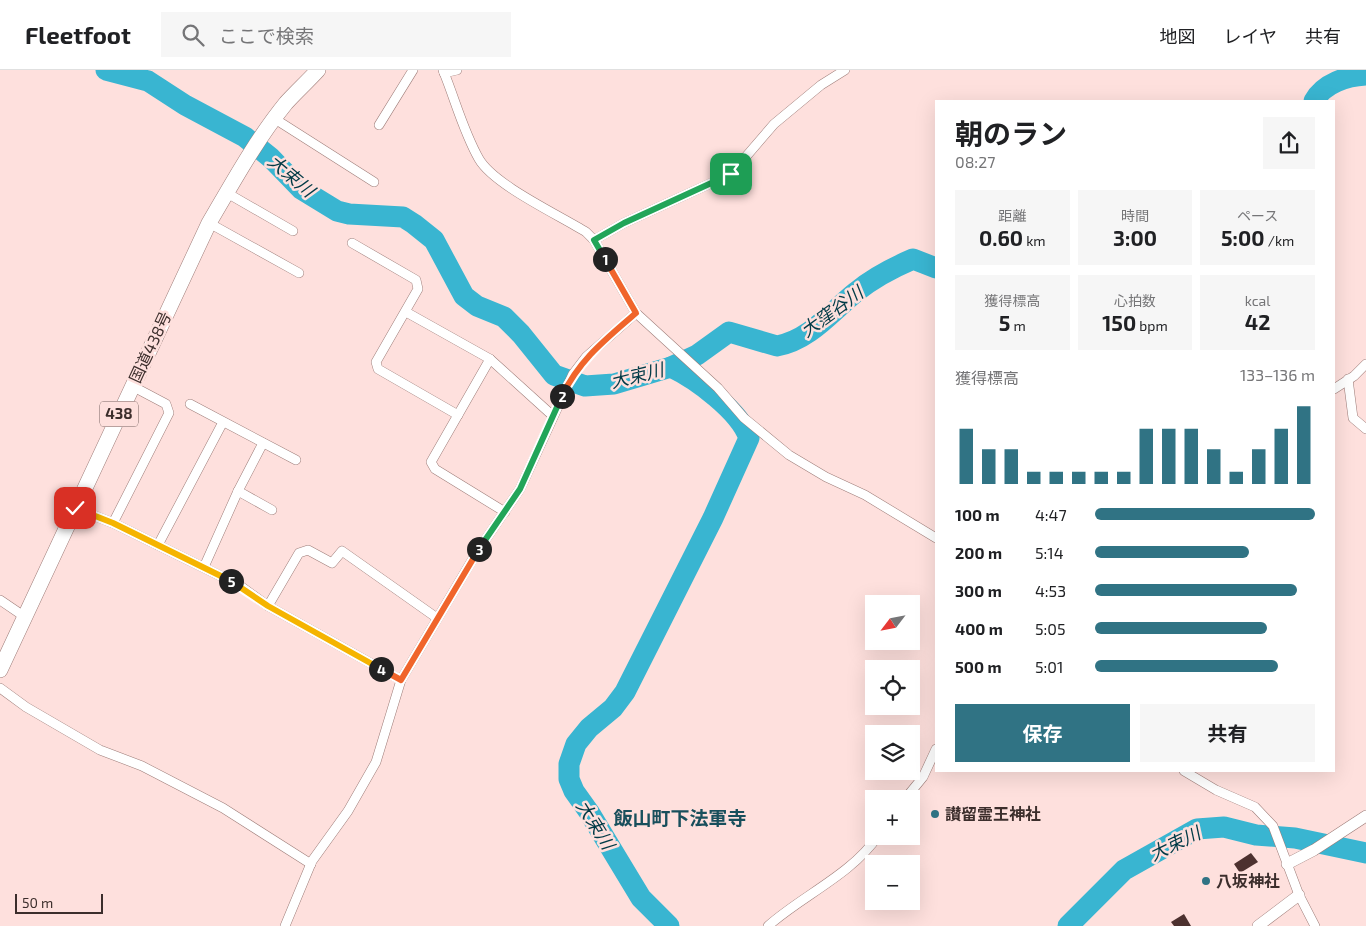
<!DOCTYPE html>
<html lang="ja">
<head>
<meta charset="utf-8">
<style>
	body { margin:0; font-family:"Exo 2","Noto Sans JP",sans-serif; background:#f6f6f6; color:#202124; height:100vh; display:flex; flex-direction:column; font-size:19px; white-space:nowrap }
	* { box-sizing:border-box; margin:0 }
	p { font-size:16px; color:#757577 }
	.icon { flex:none; width:28px; height:28px; fill:none; stroke:currentColor; stroke-width:2; stroke-linecap:round; stroke-linejoin:round }
	.map { position:relative; flex:1; overflow:hidden }
	.side { position:absolute; left:935px; top:30px; width:400px; height:672px; display:flex; flex-direction:column; background:#fff; border-radius:0px; box-shadow:0 5px 20px #0002 }
	.side>* { flex:none }
	.needle { width:32px; rotate:238deg }
	.buttons { position:absolute; left:865px; top:525px; display:grid; gap:10px }
	.buttons a { display:grid; place-items:center; width:55px; height:55px; border-radius:0px; background:#fff; box-shadow:0 5px 20px #0002; font-size:25px }
	.scale { position:absolute; left:15px; bottom:12px; width:88px; box-sizing:border-box; padding-left:5px; border:2px solid #3c2e2c; border-top:0; font-size:14px; line-height:18px; white-space:nowrap; color:#3c2e2c; -webkit-text-stroke:4px #fee0dd; paint-order:stroke }
	.pin { position:absolute; display:grid; place-items:center; width:42px; height:42px; color:#fff; margin:-21px; border-radius:10px; box-shadow:0 2px 8px #0006 }
	.km { position:absolute; width:25px; height:25px; margin:-12px; border-radius:50%; background:#222; color:#fff; font-size:14px; line-height:25px; text-align:center }
	.round { display:grid; place-items:center; flex:none; width:52px; height:52px; border-radius:0px; background:#f6f6f6 }
	.headline { display:flex; align-items:center; justify-content:space-between; height:85px; padding:0 20px }
	h1 { font-size:28px; font-weight:700; line-height:38px }
	.stats { display:grid; grid-template-columns:repeat(3,1fr); gap:8px; height:85px; padding:5px 20px }
	.stats div { display:grid; align-content:center; border-radius:0px; background:#f6f6f6; text-align:center }
	.stats b { font-size:21px; font-weight:700 }
	.stats small { font-size:14px; font-weight:400 }
	.stats p { font-size:14px }
	.chart { height:140px; padding:10px 20px }
	.chart p { display:flex; justify-content:space-between }
	.chart svg { width:100%; height:90px; margin-top:5px; stroke:#307384; stroke-width:6 }
	.button { display:flex; gap:10px; margin-top:auto; padding:10px 20px }
	.button a { flex:1; height:58px; border-radius:0px; background:#307384; color:#fff; font-size:20px; font-weight:700; line-height:58px; text-align:center }
	.button a+a { background:#f6f6f6; color:#202124 }
	ul { padding:0 20px; list-style:none; font-size:16px }
	li { display:grid; grid-template-columns:80px 60px 1fr; align-items:center; height:38px }
	li i { height:12px; border-radius:6px; background:#307384 }
	header { display:flex; align-items:center; gap:30px; box-sizing:border-box; height:70px; padding:0 25px; background:#fff; border-bottom:1px solid #e0e0e0 }
	header strong { font-size:24px }
	nav { display:flex; gap:28px; margin-inline-start:auto; font-size:18px }
	.search { width:350px; height:45px; background:#f6f6f6; display:flex; align-items:center; gap:12px; box-sizing:border-box; padding:0 18px; border-radius:0px; color:#757577; font-size:19px }
	.map>svg:first-child { display:block }
</style>
</head>
<body>
<header>
<strong>Fleetfoot</strong>
<div class="search"><svg class="icon" aria-label="search" viewBox="0 0 24 24"><circle cx="10" cy="10" r="6"/><path d="M15 15l6 6"/></svg>ここで検索</div>
<nav><a>地図</a><a>レイヤ</a><a>共有</a></nav>
</header>
<div class="map">
<svg width="1366" height="856" viewBox="0 0 1366 856">
	<rect width="100%" height="100%" fill="#fee0dd"/>
	<g fill="none" stroke-linecap="round" stroke-linejoin="round">
		<!-- river -->
		<g stroke="#39b5d1" stroke-width="21">
			<path d="M106,0L148,11L185,35L245,67L271,88L301,119L337,141L349,144L403,147L414,154L434,170L464,226L477,236L504,247L521,264L554,305L585,316L614,314L671,297L697,285L729,262L777,276C810,270 832,241 856,222C874,207 892,198 913,189L936,198"/>
			<path d="M1314,31C1324,13 1347,6 1366,5"/>
			<path d="M669,856L641,828L589,742L574,721L569,709V694L576,674L589,658L613,638L625,622L713,448L749,368C740,341 696,309 671,297"/>
			<polyline points="1068,856 1124,800 1197,759 1224,757 1256,765 1295,768 1366,783"/>
		</g>
	</g>
	<!-- building -->
	<g fill="#4d312f">
		<polygon points="1251,783 1258,792 1240,803 1234,794"/>
		<polygon points="1184,844 1191,856 1174,856 1171,852"/>
	</g>
	<g fill="none" stroke-linecap="round" stroke-linejoin="round">
		<defs>
			<g id="minor">
				<path d="M443,0C455,29 463,61 479,89C494,115 559,145 586,162L594,170L636,243L718,318L744,348L789,385L826,407L865,425L936,468"/>
				<polyline points="444,3 457,0"/>
				<polyline points="275,49 374,112"/>
				<polyline points="379,55 413,0"/>
				<polyline points="227,123 293,161"/>
				<polyline points="209,153 299,203"/>
				<polyline points="594,170 624,153 731,104 774,54 821,15 845,0"/>
				<polyline points="352,173 416,210 418,219 376,292 378,299 458,345"/>
				<polyline points="406,242 490,289 553,346"/>
				<polyline points="490,289 431,392 435,399 505,442"/>
				<polyline points="1348,309 1353,348 1366,359"/>
				<polyline points="1334,319 1354,306 1366,294"/>
				<polyline points="190,334 296,390"/>
				<polyline points="238,421 272,440"/>
				<polyline points="75,438 113,453 239,515 268,536 401,610"/>
				<polyline points="113,453 169,343 166,334 132,316"/>
				<polyline points="158,475 223,352"/>
				<polyline points="204,497 238,421 263,373"/>
				<polyline points="0,530 25,547"/>
				<polyline points="268,536 299,483 308,480 332,493 342,481 437,548"/>
				<polyline points="0,618 26,637 100,680 142,696 223,738 311,794"/>
				<polyline points="1184,701 1216,720 1255,737 1273,756 1299,825 1315,856"/>
				<polyline points="905,729 923,707 936,679"/>
				<polyline points="285,856 312,791 348,741 376,692 401,610 477,482 520,419 573,304 586,287 636,243"/>
				<path d="M768,856C803,825 851,805 878,766"/>
			</g>
			<g id="tertiary">
				<polyline points="1287,794 1314,780 1366,746"/>
				<polyline points="1258,856 1299,825"/>
			</g>
			<path id="trunk" d="M0,600L209,153C233,112 256,70 286,33C296,22 308,11 318,0"/>
		</defs>
		<!-- minor casing -->
		<use href="#minor" stroke="#9e7d79" stroke-width="10"/>
		<!-- tertiary casing -->
		<use href="#tertiary" stroke="#9e7d79" stroke-width="12"/>
		<!-- trunk casing -->
		<use href="#trunk" stroke="#9e7d79" stroke-width="16"/>
		<!-- minor -->
		<use href="#minor" stroke="#fff" stroke-width="9"/>
		<!-- tertiary -->
		<use href="#tertiary" stroke="#fff" stroke-width="11"/>
		<!-- trunk -->
		<use href="#trunk" stroke="#fff" stroke-width="15"/>
	</g>
	<g fill="none" stroke-linecap="round" stroke-linejoin="round">
		<defs>
			<polyline id="split-1" points="605,189 594,170 624,153 731,104"/>
			<path id="split-2" d="M562,326C580,289 605,270 636,243L605,189"/>
			<polyline id="split-3" points="479,479 520,419 562,326"/>
			<polyline id="split-4" points="381,599 401,610 479,479"/>
			<polyline id="split-5" points="231,511 268,536 381,599"/>
			<polyline id="split-6" points="75,438 113,453 231,511"/>
		</defs>
		<!-- split-1 casing -->
		<use href="#split-1" stroke="#fff" stroke-width="10"/>
		<!-- split-2 casing -->
		<use href="#split-2" stroke="#fff" stroke-width="10"/>
		<!-- split-3 casing -->
		<use href="#split-3" stroke="#fff" stroke-width="10"/>
		<!-- split-4 casing -->
		<use href="#split-4" stroke="#fff" stroke-width="10"/>
		<!-- split-5 casing -->
		<use href="#split-5" stroke="#fff" stroke-width="10"/>
		<!-- split-6 casing -->
		<use href="#split-6" stroke="#fff" stroke-width="10"/>
		<!-- split-1 -->
		<use href="#split-1" stroke="#22a559" stroke-width="6"/>
		<!-- split-2 -->
		<use href="#split-2" stroke="#f0652b" stroke-width="6"/>
		<!-- split-3 -->
		<use href="#split-3" stroke="#22a559" stroke-width="6"/>
		<!-- split-4 -->
		<use href="#split-4" stroke="#f0652b" stroke-width="6"/>
		<!-- split-5 -->
		<use href="#split-5" stroke="#f5b400" stroke-width="6"/>
		<!-- split-6 -->
		<use href="#split-6" stroke="#f5b400" stroke-width="6"/>
	</g>
	<!-- markers -->
	<g fill="#307384" stroke="#fee0dd" stroke-width="2">
		<circle cx="935" cy="744" r="5"/>
		<circle cx="1206" cy="811" r="5"/>
	</g>
	<g text-anchor="middle" stroke-width="5" stroke-linejoin="round" paint-order="stroke">
		<!-- shield labels -->
		<rect fill="#fee0dd" stroke="#766361" stroke-width="1" x="100" y="331.5" width="38" height="25" rx="4"/>
		<g font-size="15" font-weight="bold" fill="#3c2e2c">
			<text x="119" y="349">438</text>
		</g>
		<!-- street labels -->
		<g font-size="16" fill="#3c2e2c" stroke="#fee0dd">
			<text transform="translate(150 277) rotate(-65)" y="6">国道438号</text>
		</g>
		<!-- poi labels -->
		<g font-size="16" font-weight="bold" fill="#3c2e2c" stroke="#fee0dd" text-anchor="start">
			<text x="945" y="750">讃留霊王神社</text>
			<text x="1216" y="817">八坂神社</text>
		</g>
		<!-- water labels -->
		<g font-size="18" font-style="italic" fill="#003a46" stroke="#fee0dd">
			<text transform="translate(291 106) rotate(40)" y="6">大束川</text>
			<text transform="translate(832 242) rotate(-36)" y="6">大窪谷川</text>
			<text transform="translate(637 306) rotate(-14)" y="6">大束川</text>
			<text transform="translate(595 755) rotate(58)" y="6">大束川</text>
			<text transform="translate(1175 774) rotate(-26)" y="6">大束川</text>
		</g>
		<!-- quarter labels -->
		<g font-size="19" font-weight="bold" fill="#184f5c" stroke="#fee0dd">
			<text x="680" y="755">飯山町下法軍寺</text>
		</g>
	</g>
</svg>
<div class="buttons">
<a><svg class="needle" viewBox="-14 -14 28 28"><path d="M0-13l5 13h-10z" fill="#e53935"/><path d="M0 13l5-13h-10z" fill="#757577"/></svg></a>
<a><svg class="icon" aria-label="locate" viewBox="0 0 24 24"><circle cx="12" cy="12" r="6"/><path d="M12 2v4M12 18v4M2 12h4M18 12h4"/></svg></a>
<a><svg class="icon" aria-label="layers" viewBox="0 0 24 24"><path d="M12 4l9 5-9 5-9-5zM3 14l9 5 9-5"/></svg></a>
<a>+</a>
<a>−</a>
</div>
<div class="scale">50 m</div>
<div class="pin" style="left:731px;top:104px;background:#1e9e55"><svg class="icon" aria-label="arrive" viewBox="0 0 24 24"><path d="M6 21V4h12l-3 4 3 4H6"/></svg></div>
<div class="pin" style="left:75px;top:438px;background:#d93025"><svg class="icon" aria-label="check" viewBox="0 0 24 24"><path d="M5 12l5 5 9-10"/></svg></div>
<b class="km" style="left:605px;top:189px">1</b>
<b class="km" style="left:562px;top:326px">2</b>
<b class="km" style="left:479px;top:479px">3</b>
<b class="km" style="left:381px;top:599px">4</b>
<b class="km" style="left:231px;top:511px">5</b>
<section class="side">
<div class="headline"><div><h1>朝のラン</h1><p>08:27</p></div><a class="round"><svg class="icon" aria-label="share" viewBox="0 0 24 24"><path d="M12 15V3M7 8l5-5 5 5M5 13v7h14v-7"/></svg></a></div>
<div class="stats">
<div><p>距離</p><b>0.60<small> km</small></b></div>
<div><p>時間</p><b>3:00</b></div>
<div><p>ペース</p><b>5:00<small> /km</small></b></div>
</div>
<div class="stats">
<div><p>獲得標高</p><b>5<small> m</small></b></div>
<div><p>心拍数</p><b>150<small> bpm</small></b></div>
<div><p>kcal</p><b>42</b></div>
</div>
<div class="chart"><p><span>獲得標高</span>133–136 m</p>
<svg viewBox="0 0 160 44" preserveAspectRatio="none"><path d="M5 44V17M15 44V27M25 44V27M35 44V38M45 44V38M55 44V38M65 44V38M75 44V38M85 44V17M95 44V17M105 44V17M115 44V27M125 44V38M135 44V27M145 44V17M155 44V6"/></svg>
</div>
<ul>
<li><b>100 m</b>4:47<i style="width:100%"></i></li>
<li><b>200 m</b>5:14<i style="width:70%"></i></li>
<li><b>300 m</b>4:53<i style="width:92%"></i></li>
<li><b>400 m</b>5:05<i style="width:78%"></i></li>
<li><b>500 m</b>5:01<i style="width:83%"></i></li>
</ul>
<div class="button"><a>保存</a><a>共有</a></div>
</section>
</div>
</body>
</html>
